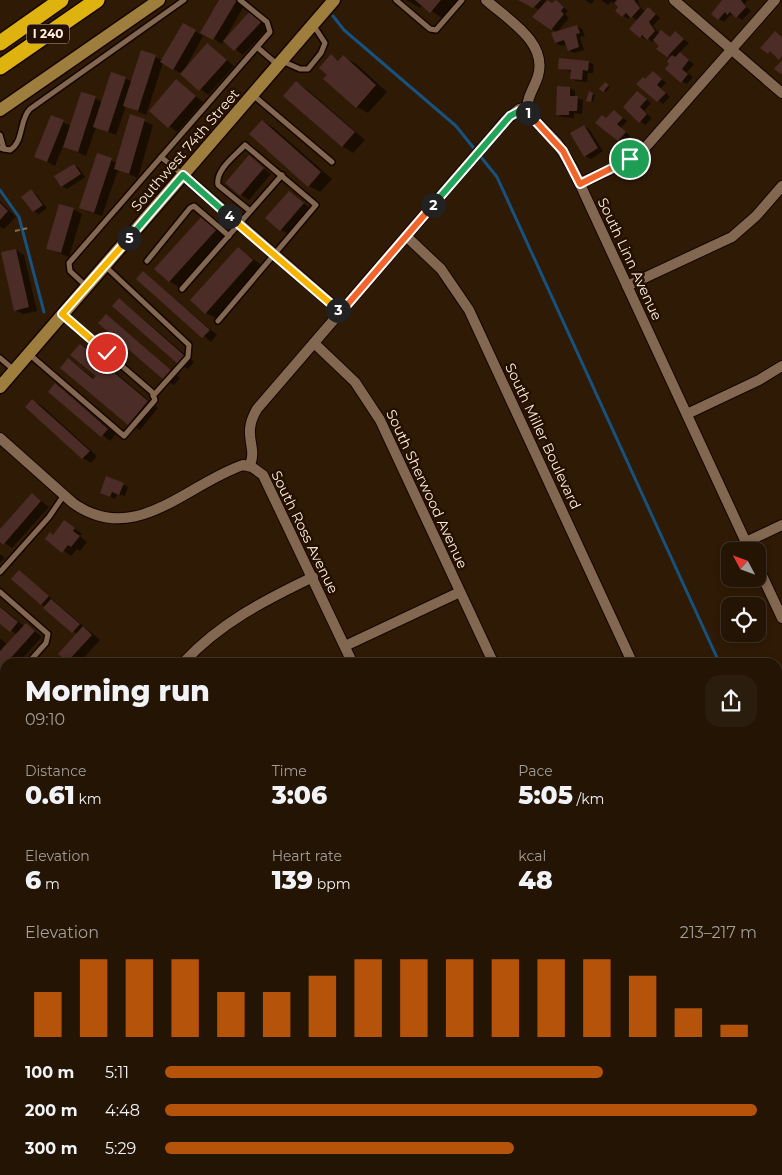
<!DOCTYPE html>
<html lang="en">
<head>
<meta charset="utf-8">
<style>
	body { margin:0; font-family:Montserrat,sans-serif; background:#2b1d0e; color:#f1f3f6; height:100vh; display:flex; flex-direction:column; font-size:19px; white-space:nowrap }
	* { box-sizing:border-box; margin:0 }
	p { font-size:16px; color:#a39e9a }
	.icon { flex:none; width:28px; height:28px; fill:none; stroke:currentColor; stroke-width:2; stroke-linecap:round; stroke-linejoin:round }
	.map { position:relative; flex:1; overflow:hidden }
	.panel { position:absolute; left:0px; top:658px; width:782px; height:518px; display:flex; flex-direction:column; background:#231404; border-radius:15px 15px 0 0; box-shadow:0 2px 8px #0003,0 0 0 1px #403326 }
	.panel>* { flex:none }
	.needle { width:32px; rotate:311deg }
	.buttons { position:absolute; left:721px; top:542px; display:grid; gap:10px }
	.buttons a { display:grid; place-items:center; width:45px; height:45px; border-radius:10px; background:#231404; box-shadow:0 2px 8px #0003,0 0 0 1px #403326; font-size:25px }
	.pin { position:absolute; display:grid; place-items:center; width:42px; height:42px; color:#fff; margin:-21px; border:2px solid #fff; border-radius:50%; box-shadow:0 1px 5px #0007 }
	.km { position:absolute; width:25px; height:25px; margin:-12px; border-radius:50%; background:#222; color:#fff; font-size:14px; line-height:25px; text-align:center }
	.round { display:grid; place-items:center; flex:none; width:52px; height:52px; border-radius:15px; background:#2b1d0e }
	.head { display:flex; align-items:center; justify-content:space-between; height:85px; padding:0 25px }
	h1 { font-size:28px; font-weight:800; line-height:38px }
	.metrics { display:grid; grid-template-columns:repeat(3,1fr); gap:8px; height:85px; padding:5px 25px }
	.metrics div { display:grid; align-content:center }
	.metrics b { font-size:25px; font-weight:800 }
	.metrics small { font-size:14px; font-weight:400 }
	.metrics p { font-size:14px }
	.chart { height:140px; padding:10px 25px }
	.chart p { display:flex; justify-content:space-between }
	.chart svg { width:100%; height:90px; margin-top:5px; stroke:#b45309; stroke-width:6 }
	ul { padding:0 25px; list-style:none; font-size:16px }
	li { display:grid; grid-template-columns:80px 60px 1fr; align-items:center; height:38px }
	li i { height:12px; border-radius:6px; background:#b45309 }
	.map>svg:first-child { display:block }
</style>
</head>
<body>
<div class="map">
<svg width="782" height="1175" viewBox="0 0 782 1175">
	<rect width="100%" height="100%" fill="#2f1a05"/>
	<!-- education -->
	<polygon fill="#332126" points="0,891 5,895 5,1170 322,1170 327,1175 0,1175"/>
	<!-- water -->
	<polygon fill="#17527f" points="0,925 5,930 5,1008 0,1008"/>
	<!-- shadow -->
	<g fill="#0007">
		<polygon points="220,0 233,0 244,6 222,44 202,32"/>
		<polygon points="406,0 458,0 442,18 423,5 420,8"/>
		<polygon points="521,0 546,0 553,4 561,4 568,11 565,14 569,18 557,32 552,29 540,10"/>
		<polygon points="585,0 593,0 594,1 591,4"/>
		<polygon points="601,0 638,0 640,7 645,12 653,11 660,18 653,26 660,34 662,31 671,38 675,33 689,43 679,53 694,64 687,72 693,77 687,84 681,81 671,63 671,58 661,45 655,40 653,42 647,38 646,40 631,29 638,21 631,16 628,19 623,16 617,11 620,7 611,2 608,5"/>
		<polygon points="723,0 748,0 744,5 751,11 742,20 735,15 730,15 724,22 719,19"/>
		<polygon points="251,12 270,26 243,55 225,41"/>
		<polygon points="183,24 203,36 185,69 208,45 234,66 208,95 182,74 163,63 146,115 126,106 116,135 96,127 86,156 63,146 55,166 35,156 51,116 71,126 95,98 102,102 125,78 132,82 142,52 163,60"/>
		<polygon points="577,26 582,29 585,36 580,37 584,50 574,53 569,50 567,44 561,46 556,43"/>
		<polygon points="331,56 340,61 343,57 355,63 387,92 368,113 357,107 329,75"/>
		<polygon points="560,59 589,62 594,65 593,73 588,73 587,82 576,81 571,78 572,72 560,68"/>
		<polygon points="653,72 666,83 661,88 670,97 663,104 638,84 646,80"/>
		<polygon points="176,81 203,102 177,132 150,111"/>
		<polygon points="296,83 307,89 365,140 353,153 342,146"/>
		<polygon points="607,84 610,87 606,92 604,91"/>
		<polygon points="558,87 570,88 575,91 575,97 583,100 582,114 574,113 574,118 562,117 557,114"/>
		<polygon points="590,93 595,95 593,102 590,101"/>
		<polygon points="638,93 651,103 644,111 652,118 645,125 625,107"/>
		<polygon points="614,111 627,121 621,128 630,136 624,143 619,140"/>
		<polygon points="131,116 153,125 138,178 118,170 102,216 89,212 80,207 98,155 117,163"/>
		<polygon points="263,121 274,128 332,179 320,192 309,186"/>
		<polygon points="584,126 589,129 603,151 591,159 585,156"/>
		<polygon points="249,157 271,174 249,200 241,195"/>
		<polygon points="74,165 79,168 85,177 67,189 62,186"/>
		<polygon points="31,191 36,194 47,208 39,214 34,211"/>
		<polygon points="289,192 311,209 289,234 281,230"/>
		<polygon points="0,201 16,217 4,229 0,227"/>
		<polygon points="73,209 82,214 69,257 47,249"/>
		<polygon points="202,217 227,236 180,288 169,281"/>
		<polygon points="239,249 264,267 217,319 206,313"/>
		<polygon points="16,250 24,255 37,311 23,314 15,310"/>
		<polygon points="143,272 217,335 211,342 137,279"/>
		<polygon points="120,299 194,362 188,369 180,364"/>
		<polygon points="106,316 180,378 174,385 166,380"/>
		<polygon points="80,345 91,352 158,408 140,430 129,424 68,359 95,379 97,376"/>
		<polygon points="55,385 116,434 110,441 50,391"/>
		<polygon points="33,401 41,405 97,456 91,463 83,458 27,407"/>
		<polygon points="123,484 128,487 125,496 117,494 115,499 101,493"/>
		<polygon points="32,494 49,507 12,548 0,540 0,530"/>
		<polygon points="73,527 82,534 80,536 87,542 80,551 77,549 71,556 47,539"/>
		<polygon points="0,554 5,558 0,563"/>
		<polygon points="19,571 100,640 80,662 70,662 60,654 77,634 41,604"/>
		<polygon points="0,606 24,626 26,624 42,637 19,662 5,662 5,671 0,667 0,638 8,645 17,635 0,622"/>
		<polygon points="56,659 62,662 53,662"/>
		<polygon points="0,702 5,706 5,723 0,718"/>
	</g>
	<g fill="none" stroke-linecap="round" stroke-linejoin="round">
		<!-- stream -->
		<g stroke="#17527f" stroke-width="3">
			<polyline points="333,16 344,30 456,126 497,177 719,662"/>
			<polyline points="0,190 19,217 44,312"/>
			<polyline points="266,1170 272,1175"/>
		</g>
	</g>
	<!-- building -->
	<g fill="#4b2c26">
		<polygon points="219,0 237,0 213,40 200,33"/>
		<polygon points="415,0 441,0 430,13"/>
		<polygon points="518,0 541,0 533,8"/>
		<polygon points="547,0 552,3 556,0 564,7 561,11 564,14 551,30 532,17"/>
		<polygon points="617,0 634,0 640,8 631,18 626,13 622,17 615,11 618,7 614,3"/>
		<polygon points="722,0 741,0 746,7 736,18 730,12 727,15 725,12 718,20 711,14"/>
		<polygon points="648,7 656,14 649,22 655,31 647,40 642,35 640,38 629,29"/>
		<polygon points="251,10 262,21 234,51 223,41"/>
		<polygon points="183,23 196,30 173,70 160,62"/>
		<polygon points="577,25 580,33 576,34 579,47 568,51 564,40 555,43 551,33"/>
		<polygon points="661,30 670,37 675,31 684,39 667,57 656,49 659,46 653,40"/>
		<polygon points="775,31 782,37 782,56 779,60 770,51 768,54 760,48"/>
		<polygon points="207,43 227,60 199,91 180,74"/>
		<polygon points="141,50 156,55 138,111 123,106"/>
		<polygon points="680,52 689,60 682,69 688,74 681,83 665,69 669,64 667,61 672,55 675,57"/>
		<polygon points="331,54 338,61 343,55 376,85 356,108 323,79 327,75 319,68"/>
		<polygon points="559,58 589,61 588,71 583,70 582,80 570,79 571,70 558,69"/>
		<polygon points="782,60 782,73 781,74 774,69"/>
		<polygon points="653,71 662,79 657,85 666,93 657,102 636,84 643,77 645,79"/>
		<polygon points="111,72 126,77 108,132 93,127"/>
		<polygon points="176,79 196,96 168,128 149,111"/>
		<polygon points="296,81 355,132 342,147 283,96"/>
		<polygon points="605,82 609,85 603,92 599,89"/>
		<polygon points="557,86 570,87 570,96 578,96 577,111 569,111 569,115 556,115"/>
		<polygon points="589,91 593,93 591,102 586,101"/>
		<polygon points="637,91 647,99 640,107 647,114 639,123 623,107"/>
		<polygon points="81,92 96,96 78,152 63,147"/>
		<polygon points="614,110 623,118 617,124 626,132 618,141 595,123 602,115 606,118"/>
		<polygon points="130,114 145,119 129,174 114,169"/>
		<polygon points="51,115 64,120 47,162 34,157"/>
		<polygon points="262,120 321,172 308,187 249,134"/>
		<polygon points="584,125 598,148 584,157 570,133"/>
		<polygon points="97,153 112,158 94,213 79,208"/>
		<polygon points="249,155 264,168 240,196 225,183"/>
		<polygon points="74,164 81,174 61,187 54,176"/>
		<polygon points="31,189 43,205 33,212 21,197"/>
		<polygon points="289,191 304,203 280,231 265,218"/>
		<polygon points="0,203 8,211 0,220"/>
		<polygon points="59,204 74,208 61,253 46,249"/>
		<polygon points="202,216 217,229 169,282 154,269"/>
		<polygon points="238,247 253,260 205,314 190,300"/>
		<polygon points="16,249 29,307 14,311 1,252"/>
		<polygon points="143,271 210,330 202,338 136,279"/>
		<polygon points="119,298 186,357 179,365 112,306"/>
		<polygon points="106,314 173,372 165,381 98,323"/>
		<polygon points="80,344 148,401 128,425 60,368 68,358 93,379 96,376 70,355"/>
		<polygon points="55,383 108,429 101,437 48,392"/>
		<polygon points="32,399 90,451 82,459 25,407"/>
		<polygon points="106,476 124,483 119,495 112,492 110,497 100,493"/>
		<polygon points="32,493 41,501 3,545 0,542 0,529"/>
		<polygon points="64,520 75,528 73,531 80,536 71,547 68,545 62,553 45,539 50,532 53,535"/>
		<polygon points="19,570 49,596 41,605 11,579"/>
		<polygon points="51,599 80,624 72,633 43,608"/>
		<polygon points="0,607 18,622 10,632 0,624"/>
		<polygon points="26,623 35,631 0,670 0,651"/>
		<polygon points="83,626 92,635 67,662 58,654"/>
	</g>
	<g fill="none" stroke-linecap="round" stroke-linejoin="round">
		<defs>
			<g id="service">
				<polyline points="396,0 430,29 436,30 462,0"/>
				<polyline points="258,48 278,65"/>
				<polyline points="282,61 300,69 308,69 321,53 325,43 314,26"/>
				<polyline points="253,95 332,162"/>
				<polyline points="0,135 4,149 0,148"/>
				<path d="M4,149L10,150C24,142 19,120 30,109L184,0"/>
				<polyline points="161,157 183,175"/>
				<polyline points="147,261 190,208 194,206 229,236"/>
				<polyline points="105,266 189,345 188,357 153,396"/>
				<polyline points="86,286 70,271 69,263 270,32 267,22 240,0"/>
				<polyline points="182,289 282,175"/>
				<path d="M218,321L316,205L245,145C236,155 215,170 218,185L250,211"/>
				<polyline points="29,354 124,436 155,400 152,392 63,315"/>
				<polyline points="0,358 14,370"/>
				<polyline points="0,572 49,517 64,495"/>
				<polyline points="0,592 48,634 46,643 29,662"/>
				<polyline points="0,679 5,683"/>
				<polyline points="0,1139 5,1141"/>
				<polyline points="65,1170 73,1175"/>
			</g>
			<g id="minor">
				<path d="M486,0C507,19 548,42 538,76C534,89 525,99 528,113L557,143L573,169L750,551"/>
				<polyline points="674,0 782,93"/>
				<polyline points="183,175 341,312"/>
				<polyline points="580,183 621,165 644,149 775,0"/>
				<polyline points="406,236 441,269 469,310 632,662"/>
				<polyline points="627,286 732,237 756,216 782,186"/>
				<polyline points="314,343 355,382 380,420 493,662"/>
				<polyline points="687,414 759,380 782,366"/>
				<path d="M0,438L73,503C135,547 185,485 243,465L252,467L263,475L352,662"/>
				<path d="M250,465C258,446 241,436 257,409L506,120L519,109L527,107"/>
				<polyline points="746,542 782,525"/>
				<polyline points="758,567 782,618"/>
				<polyline points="345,646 460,592"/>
				<path d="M184,662C220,623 265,600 313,577"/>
				<polyline points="778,754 782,749"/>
				<polyline points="778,943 782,938"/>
				<polyline points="778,1149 782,1143"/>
				<polyline points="413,1175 418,1170"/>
				<polyline points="578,1175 582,1170"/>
				<polyline points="755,1175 759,1170"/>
			</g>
			<g id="tertiary">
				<polyline points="0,1053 5,1055"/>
				<polyline points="190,1170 196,1175"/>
				<polyline points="149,1175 153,1170"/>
			</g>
			<g id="secondary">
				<polyline points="0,110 159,0"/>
				<polyline points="0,387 334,0"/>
				<polyline points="0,861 5,866"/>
				<polyline points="355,1170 361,1175"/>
			</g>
			<g id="motorway">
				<polyline points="0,43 61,0"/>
				<polyline points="0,67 97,0"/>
			</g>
		</defs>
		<!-- service casing -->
		<use href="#service" stroke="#160400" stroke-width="8"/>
		<!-- minor casing -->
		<use href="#minor" stroke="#160400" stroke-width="12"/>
		<!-- tertiary casing -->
		<use href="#tertiary" stroke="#160400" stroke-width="15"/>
		<!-- secondary casing -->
		<use href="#secondary" stroke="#160400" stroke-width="15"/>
		<!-- motorway casing -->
		<use href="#motorway" stroke="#160400" stroke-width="18"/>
		<!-- path -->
		<g stroke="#806c5b" stroke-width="2" stroke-dasharray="5 2.5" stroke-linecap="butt">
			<polyline points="15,231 28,228"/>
			<polyline points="0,916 5,920"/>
			<polyline points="0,1019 5,1020"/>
			<polyline points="126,1175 135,1170"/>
		</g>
		<!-- service -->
		<use href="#service" stroke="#826751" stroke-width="5"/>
		<!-- minor -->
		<use href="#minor" stroke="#826751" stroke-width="10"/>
		<!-- tertiary -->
		<use href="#tertiary" stroke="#826751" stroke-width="12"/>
		<!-- secondary -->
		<use href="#secondary" stroke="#9e7e3d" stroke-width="12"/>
		<!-- motorway -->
		<use href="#motorway" stroke="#dfb30f" stroke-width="15"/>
	</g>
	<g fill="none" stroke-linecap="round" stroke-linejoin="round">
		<defs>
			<polyline id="split-1" points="528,113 563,151 580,184 630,159"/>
			<polyline id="split-2" points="433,205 510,116 527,107 528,113"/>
			<polyline id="split-3" points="338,310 341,312 433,205"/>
			<polyline id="split-4" points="229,216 338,310"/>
			<polyline id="split-5" points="129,238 183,175 229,216"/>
			<polyline id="split-6" points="107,353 62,314 129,238"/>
		</defs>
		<!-- split-1 casing -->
		<use href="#split-1" stroke="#fff" stroke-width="10"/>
		<!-- split-2 casing -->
		<use href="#split-2" stroke="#fff" stroke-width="10"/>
		<!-- split-3 casing -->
		<use href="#split-3" stroke="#fff" stroke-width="10"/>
		<!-- split-4 casing -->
		<use href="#split-4" stroke="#fff" stroke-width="10"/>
		<!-- split-5 casing -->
		<use href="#split-5" stroke="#fff" stroke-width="10"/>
		<!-- split-6 casing -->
		<use href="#split-6" stroke="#fff" stroke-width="10"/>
		<!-- split-1 -->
		<use href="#split-1" stroke="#f0652b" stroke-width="6"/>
		<!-- split-2 -->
		<use href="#split-2" stroke="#22a559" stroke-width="6"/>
		<!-- split-3 -->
		<use href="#split-3" stroke="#f0652b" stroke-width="6"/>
		<!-- split-4 -->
		<use href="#split-4" stroke="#f5b400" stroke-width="6"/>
		<!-- split-5 -->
		<use href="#split-5" stroke="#22a559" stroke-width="6"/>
		<!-- split-6 -->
		<use href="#split-6" stroke="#f5b400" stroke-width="6"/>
	</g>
	<g text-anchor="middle" stroke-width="5" stroke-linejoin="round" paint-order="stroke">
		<!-- shield labels -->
		<rect fill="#251000" stroke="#bdab9e" stroke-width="1" x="27" y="24.5" width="42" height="19" rx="4"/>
		<g font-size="12" font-weight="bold" fill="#feeee2">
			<text x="48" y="38">I 240</text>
		</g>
		<!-- street labels -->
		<g font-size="14" fill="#feeee2" stroke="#251000">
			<text transform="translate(185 150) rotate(-49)" y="5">Southwest 74th Street</text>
			<text transform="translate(630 259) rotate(65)" y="5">South Linn Avenue</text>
			<text transform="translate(543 436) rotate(65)" y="5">South Miller Boulevard</text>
			<text transform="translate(427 489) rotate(65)" y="5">South Sherwood Avenue</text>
			<text transform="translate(305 532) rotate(64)" y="5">South Ross Avenue</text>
		</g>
	</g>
</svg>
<div class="buttons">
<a><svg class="needle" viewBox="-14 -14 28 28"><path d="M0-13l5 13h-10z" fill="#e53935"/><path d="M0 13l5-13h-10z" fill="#a39e9a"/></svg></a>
<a><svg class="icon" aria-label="locate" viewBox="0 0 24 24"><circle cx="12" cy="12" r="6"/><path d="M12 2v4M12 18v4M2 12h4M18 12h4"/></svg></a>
</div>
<div class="pin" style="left:630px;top:159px;background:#1e9e55"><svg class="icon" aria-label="arrive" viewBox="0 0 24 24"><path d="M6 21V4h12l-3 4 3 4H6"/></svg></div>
<div class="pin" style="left:107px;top:353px;background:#d93025"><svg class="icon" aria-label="check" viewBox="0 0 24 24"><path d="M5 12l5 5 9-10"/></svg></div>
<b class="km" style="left:528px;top:113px">1</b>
<b class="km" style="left:433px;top:205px">2</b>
<b class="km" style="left:338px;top:310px">3</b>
<b class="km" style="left:229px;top:216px">4</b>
<b class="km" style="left:129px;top:238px">5</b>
<section class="panel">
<div class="head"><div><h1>Morning run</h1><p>09:10</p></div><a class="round"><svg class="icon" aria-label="share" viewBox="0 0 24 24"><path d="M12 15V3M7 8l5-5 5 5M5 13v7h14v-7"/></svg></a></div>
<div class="metrics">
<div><p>Distance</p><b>0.61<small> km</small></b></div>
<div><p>Time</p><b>3:06</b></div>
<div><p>Pace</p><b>5:05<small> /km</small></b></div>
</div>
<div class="metrics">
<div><p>Elevation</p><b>6<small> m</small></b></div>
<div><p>Heart rate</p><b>139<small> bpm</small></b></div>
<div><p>kcal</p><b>48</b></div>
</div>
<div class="chart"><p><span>Elevation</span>213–217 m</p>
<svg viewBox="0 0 160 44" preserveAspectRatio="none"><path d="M5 44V22M15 44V6M25 44V6M35 44V6M45 44V22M55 44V22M65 44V14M75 44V6M85 44V6M95 44V6M105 44V6M115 44V6M125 44V6M135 44V14M145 44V30M155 44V38"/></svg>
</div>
<ul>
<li><b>100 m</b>5:11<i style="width:74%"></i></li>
<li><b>200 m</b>4:48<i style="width:100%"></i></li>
<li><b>300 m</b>5:29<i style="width:59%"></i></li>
</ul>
</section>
</div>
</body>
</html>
